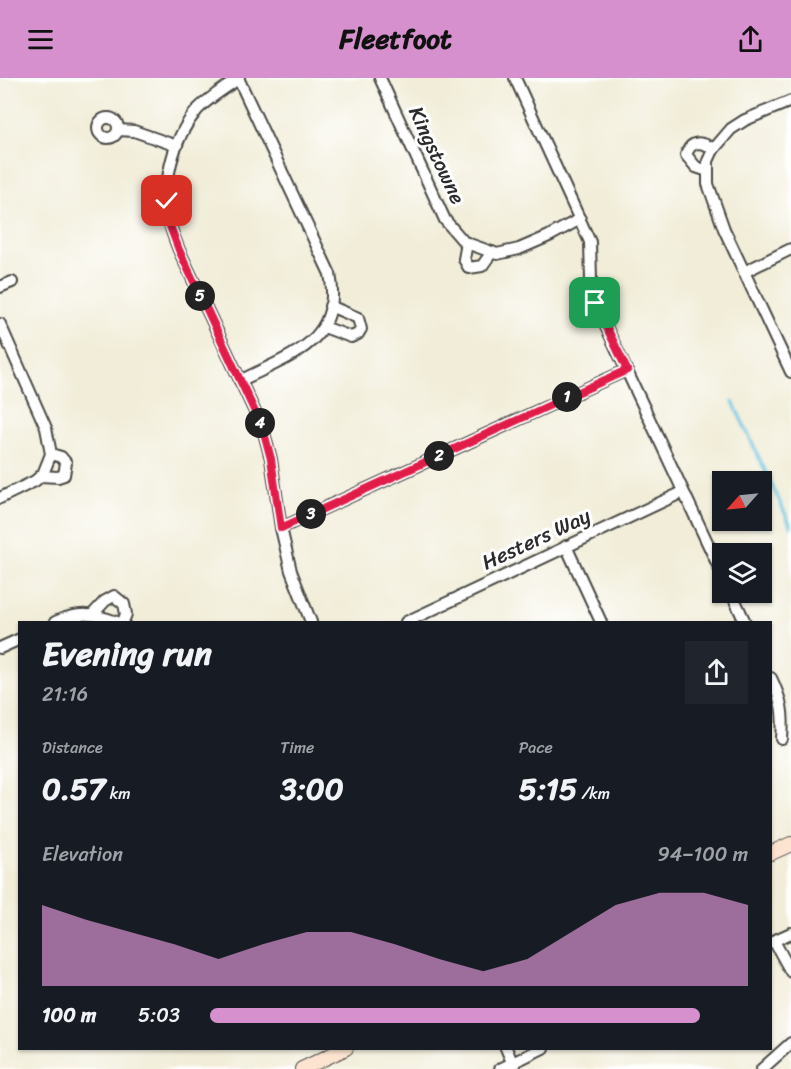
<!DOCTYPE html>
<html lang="en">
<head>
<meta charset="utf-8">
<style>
	body { margin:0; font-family:Sriracha,sans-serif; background:#20242c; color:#f1f3f6; height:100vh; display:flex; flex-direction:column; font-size:22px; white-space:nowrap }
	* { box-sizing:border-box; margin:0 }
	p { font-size:20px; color:#9ea1a6 }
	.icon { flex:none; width:33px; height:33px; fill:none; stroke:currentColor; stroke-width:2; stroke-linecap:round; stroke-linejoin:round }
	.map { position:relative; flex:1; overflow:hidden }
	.drawer { position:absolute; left:18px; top:543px; width:754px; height:429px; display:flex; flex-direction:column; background:#171b24; border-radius:0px; box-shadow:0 2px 4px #0004 }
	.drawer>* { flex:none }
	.needle { width:39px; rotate:243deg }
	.tools { position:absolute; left:712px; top:393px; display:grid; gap:12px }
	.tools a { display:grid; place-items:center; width:60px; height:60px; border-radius:0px; background:#171b24; box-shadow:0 2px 4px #0004; font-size:30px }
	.pin { position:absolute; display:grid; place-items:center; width:51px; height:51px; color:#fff; margin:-26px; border-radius:12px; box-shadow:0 3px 9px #0006 }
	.km { position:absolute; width:30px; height:30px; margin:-15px; border-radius:50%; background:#222; color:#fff; font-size:16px; line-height:30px; text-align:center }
	.round { display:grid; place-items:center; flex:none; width:63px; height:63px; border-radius:0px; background:#20242c }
	.headline { display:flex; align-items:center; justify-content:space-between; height:102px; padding:0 24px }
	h1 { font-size:33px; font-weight:700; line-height:45px }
	.figures { display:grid; grid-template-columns:repeat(3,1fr); gap:9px; height:102px; padding:6px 24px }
	.figures div { display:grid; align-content:center }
	.figures b { font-size:30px; font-weight:700 }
	.figures small { font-size:16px; font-weight:400 }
	.figures p { font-size:16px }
	.chart { height:168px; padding:12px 24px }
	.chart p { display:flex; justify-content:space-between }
	.chart svg { width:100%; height:108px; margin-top:6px; fill:#d690ce; opacity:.7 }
	ul { padding:0 24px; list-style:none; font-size:20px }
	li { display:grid; grid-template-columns:96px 72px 1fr; align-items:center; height:45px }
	li i { height:15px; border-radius:8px; background:#d690ce }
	header { display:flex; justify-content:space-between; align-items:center; height:78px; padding:0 24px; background:#d690ce; color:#111; font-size:27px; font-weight:700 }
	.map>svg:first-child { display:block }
</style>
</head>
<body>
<header><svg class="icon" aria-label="menu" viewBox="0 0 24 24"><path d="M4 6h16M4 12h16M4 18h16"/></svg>Fleetfoot<svg class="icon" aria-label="share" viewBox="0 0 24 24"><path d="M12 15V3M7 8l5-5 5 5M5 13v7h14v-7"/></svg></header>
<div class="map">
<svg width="791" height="991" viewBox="0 0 791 991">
	<rect width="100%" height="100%" fill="#fff"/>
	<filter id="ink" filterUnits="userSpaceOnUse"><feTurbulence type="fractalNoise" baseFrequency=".0167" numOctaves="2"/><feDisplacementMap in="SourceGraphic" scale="12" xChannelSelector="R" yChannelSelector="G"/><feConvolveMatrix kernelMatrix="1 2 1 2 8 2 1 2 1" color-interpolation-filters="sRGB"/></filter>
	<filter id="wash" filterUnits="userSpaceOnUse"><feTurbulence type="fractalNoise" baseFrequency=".008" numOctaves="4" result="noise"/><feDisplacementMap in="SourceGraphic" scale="24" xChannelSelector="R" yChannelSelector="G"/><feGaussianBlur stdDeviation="1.35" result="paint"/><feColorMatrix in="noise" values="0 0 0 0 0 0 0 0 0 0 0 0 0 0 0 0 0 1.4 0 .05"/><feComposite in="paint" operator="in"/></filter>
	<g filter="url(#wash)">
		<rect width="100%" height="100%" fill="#f1edd8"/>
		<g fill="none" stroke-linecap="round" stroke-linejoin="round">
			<!-- stream -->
			<polyline stroke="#62c1e1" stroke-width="3" points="733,324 791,448"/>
		</g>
	</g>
	<g filter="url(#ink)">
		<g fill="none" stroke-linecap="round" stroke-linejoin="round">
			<defs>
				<g id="street">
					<path d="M238,0L330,196C344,264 288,278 240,303"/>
					<path d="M239,0C226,10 210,19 198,31C172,61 161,108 170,146C172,155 176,164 179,172L263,351L271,381L281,450L291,493L311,544"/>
					<polyline points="380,0 445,142 464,164 497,176 519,171 549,158 580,141"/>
					<polyline points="515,0 590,164 591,202 595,225 723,498"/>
					<polyline points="791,23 745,42 731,51 713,72 708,83 708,106 724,151 791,294"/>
					<circle cx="108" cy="50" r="10"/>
					<polyline points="118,52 134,53 177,68"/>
					<path d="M708,93L696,89L686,77C691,62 701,63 714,71"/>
					<polyline points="467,165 464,181 469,190 482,188 492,174"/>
					<polyline points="744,194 791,171"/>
					<polyline points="0,209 12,204"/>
					<polyline points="0,246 46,350 51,376 43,396 35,403 0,420"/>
					<polyline points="324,249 351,259 358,256 361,251 358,240 330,228"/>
					<polyline points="41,398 58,399 64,397 66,385 61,379 51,376"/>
					<polyline points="281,450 627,292"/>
					<polyline points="566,468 601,544"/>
					<polyline points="731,514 745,544"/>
					<polyline points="92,537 105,523 114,518 124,526 126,536 123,544"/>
					<path d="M55,544C77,534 94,535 117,544"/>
					<polyline points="406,544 683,414"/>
					<polyline points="0,570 20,561"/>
					<path d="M771,600C782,623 784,635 782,661"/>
					<polyline points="774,863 791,894"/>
					<polyline points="771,864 791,855"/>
					<polyline points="506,970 515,991"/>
					<polyline points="500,991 543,970"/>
					<polyline points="762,991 791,965"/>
				</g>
				<g id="secondary">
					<polyline points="771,775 791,766"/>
					<polyline points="302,991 346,970"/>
				</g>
			</defs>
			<!-- street casing -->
			<use href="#street" stroke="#494845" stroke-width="14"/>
			<!-- secondary casing -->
			<use href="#secondary" stroke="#494845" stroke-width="16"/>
			<!-- street -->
			<use href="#street" stroke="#fff" stroke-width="10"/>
			<!-- secondary -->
			<use href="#secondary" stroke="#fde4d1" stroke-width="14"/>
		</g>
	</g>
	<g fill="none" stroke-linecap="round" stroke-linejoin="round" filter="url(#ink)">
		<defs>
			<polyline id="route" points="167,123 170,148 179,172 263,351 271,381 281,450 627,292 595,225"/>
		</defs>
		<!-- route casing -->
		<use href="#route" stroke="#fff" stroke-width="12"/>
		<!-- route -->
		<use href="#route" stroke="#e11d48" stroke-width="8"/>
	</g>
	<g text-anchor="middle" stroke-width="6" stroke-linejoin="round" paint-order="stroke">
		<!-- street labels -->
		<g font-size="21" fill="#2b2b2b" stroke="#fff">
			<text transform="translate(437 77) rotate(65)" y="7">Kingstowne</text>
			<text transform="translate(536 461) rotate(-25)" y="7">Hesters Way</text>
		</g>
	</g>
</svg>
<div class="tools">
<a><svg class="needle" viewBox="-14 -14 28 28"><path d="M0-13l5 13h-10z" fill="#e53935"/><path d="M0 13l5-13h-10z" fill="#9ea1a6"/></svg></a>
<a><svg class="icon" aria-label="layers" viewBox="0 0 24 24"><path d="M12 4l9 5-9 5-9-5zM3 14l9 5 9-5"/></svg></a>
</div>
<div class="pin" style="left:595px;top:225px;background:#1e9e55"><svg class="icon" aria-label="arrive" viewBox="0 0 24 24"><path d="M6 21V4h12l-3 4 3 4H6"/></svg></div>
<div class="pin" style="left:167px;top:123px;background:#d93025"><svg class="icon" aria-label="check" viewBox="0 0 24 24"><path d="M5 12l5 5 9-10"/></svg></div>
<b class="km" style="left:567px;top:319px">1</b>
<b class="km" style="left:439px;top:378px">2</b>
<b class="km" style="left:311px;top:436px">3</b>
<b class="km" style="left:260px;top:345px">4</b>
<b class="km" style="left:200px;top:218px">5</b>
<section class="drawer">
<div class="headline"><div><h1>Evening run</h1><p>21:16</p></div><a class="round"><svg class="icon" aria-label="share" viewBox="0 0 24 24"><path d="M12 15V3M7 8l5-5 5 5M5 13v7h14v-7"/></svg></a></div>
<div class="figures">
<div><p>Distance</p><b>0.57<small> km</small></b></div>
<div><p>Time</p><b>3:00</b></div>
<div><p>Pace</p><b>5:15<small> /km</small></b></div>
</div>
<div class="chart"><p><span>Elevation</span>94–100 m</p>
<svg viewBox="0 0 160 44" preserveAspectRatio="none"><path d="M0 44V11L10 17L20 22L30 27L40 33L50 27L60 22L70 22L80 27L90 33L100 38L110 33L120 22L130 11L140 6L150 6L160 11V44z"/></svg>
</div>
<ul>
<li><b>100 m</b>5:03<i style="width:91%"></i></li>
</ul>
</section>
</div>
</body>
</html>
